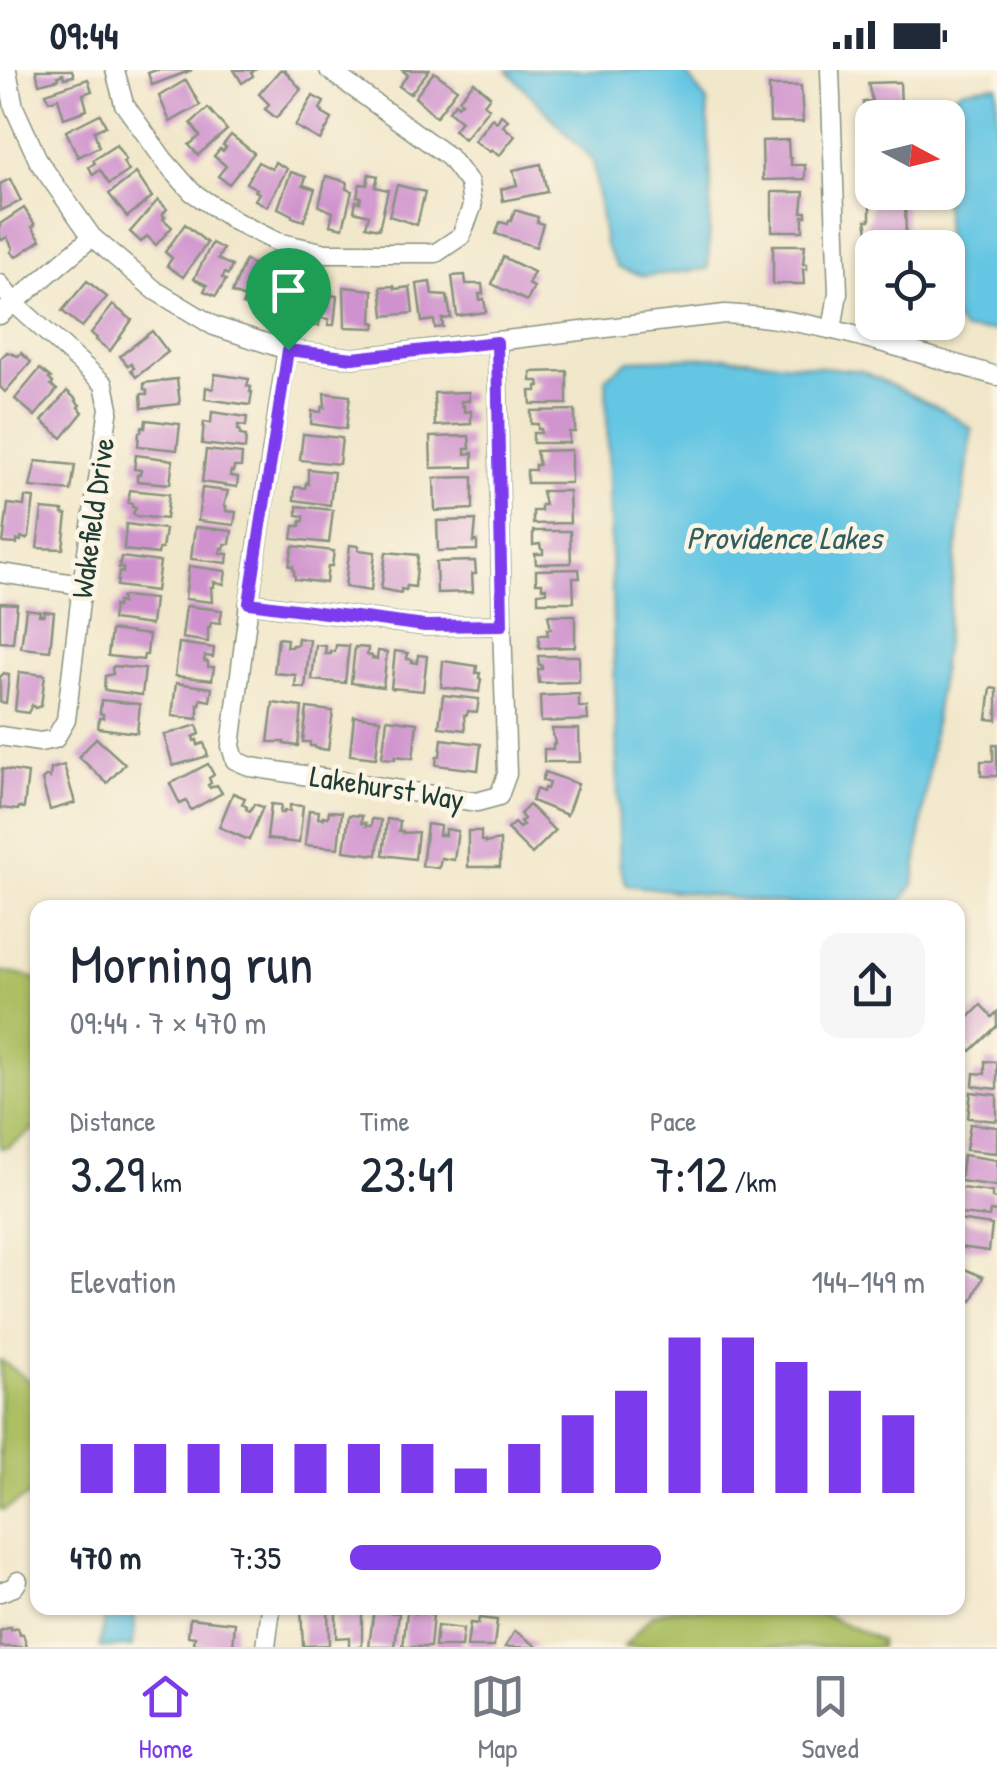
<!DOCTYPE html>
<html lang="en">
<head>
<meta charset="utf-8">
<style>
	body { margin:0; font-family:"Patrick Hand",sans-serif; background:#f6f6f7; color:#1f2937; height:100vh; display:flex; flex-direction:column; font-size:38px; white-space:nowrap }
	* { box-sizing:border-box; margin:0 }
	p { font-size:32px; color:#747a83 }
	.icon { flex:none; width:55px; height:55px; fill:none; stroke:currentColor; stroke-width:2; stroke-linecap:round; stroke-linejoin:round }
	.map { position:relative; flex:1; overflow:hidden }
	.details { position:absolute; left:30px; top:830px; width:935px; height:715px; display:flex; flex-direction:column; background:#fff; border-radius:20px; box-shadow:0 2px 8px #0004 }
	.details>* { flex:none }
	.needle { width:65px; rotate:97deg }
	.buttons { position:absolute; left:855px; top:30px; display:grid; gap:20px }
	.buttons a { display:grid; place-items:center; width:110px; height:110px; border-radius:20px; background:#fff; box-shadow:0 2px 8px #0004; font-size:50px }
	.pin { position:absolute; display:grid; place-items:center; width:85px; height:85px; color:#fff; margin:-102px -42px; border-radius:50% 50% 50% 0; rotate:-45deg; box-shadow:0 0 10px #0007 }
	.pin .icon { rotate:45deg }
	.round { display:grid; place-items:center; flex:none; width:105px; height:105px; border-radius:20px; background:#f6f6f7 }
	.headline { display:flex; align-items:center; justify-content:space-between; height:170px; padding:0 40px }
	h1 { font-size:55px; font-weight:600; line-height:75px }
	.metrics { display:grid; grid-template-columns:repeat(3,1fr); gap:15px; height:170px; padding:10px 40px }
	.metrics div { display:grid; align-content:center }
	.metrics b { font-size:50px; font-weight:600 }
	.metrics small { font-size:28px; font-weight:400 }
	.metrics p { font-size:28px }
	.chart { height:280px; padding:20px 40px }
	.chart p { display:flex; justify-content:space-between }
	.chart svg { width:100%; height:180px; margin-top:10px; stroke:#7c3aed; stroke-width:6 }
	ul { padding:0 40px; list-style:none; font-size:32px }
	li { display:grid; grid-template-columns:160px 120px 1fr; align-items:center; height:75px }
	li i { height:25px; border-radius:12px; background:#7c3aed }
	.status { display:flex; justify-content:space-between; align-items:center; height:70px; padding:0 50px; background:#fff; direction:ltr }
	.status svg { height:28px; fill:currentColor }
	.menu { display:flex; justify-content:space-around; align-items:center; height:140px; border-top:2px solid #e0e1e3; background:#fff; font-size:28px; color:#747a83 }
	.menu a { display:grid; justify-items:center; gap:5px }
	.menu .active { color:#7c3aed }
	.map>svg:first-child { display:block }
</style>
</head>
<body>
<div class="status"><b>09:44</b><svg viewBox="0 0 49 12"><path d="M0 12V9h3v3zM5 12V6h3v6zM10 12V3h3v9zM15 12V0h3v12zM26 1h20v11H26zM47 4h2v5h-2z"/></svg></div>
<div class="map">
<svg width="997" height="1577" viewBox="0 0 997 1577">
	<rect width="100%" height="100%" fill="#fcf5e5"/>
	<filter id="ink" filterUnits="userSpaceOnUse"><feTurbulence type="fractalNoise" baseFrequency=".01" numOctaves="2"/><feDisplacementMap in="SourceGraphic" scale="20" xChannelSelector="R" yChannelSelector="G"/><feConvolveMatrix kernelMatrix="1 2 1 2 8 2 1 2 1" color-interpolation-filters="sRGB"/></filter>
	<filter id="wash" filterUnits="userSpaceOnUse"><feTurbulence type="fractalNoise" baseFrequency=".0048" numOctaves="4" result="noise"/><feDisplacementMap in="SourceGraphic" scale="40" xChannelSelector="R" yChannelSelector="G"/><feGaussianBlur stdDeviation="2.25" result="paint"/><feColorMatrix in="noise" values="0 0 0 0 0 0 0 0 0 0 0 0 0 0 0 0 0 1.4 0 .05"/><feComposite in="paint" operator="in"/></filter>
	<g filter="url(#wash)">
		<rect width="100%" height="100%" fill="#f1e7ca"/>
		<!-- green -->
		<g fill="#acbf63" stroke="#667e4c" stroke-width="2.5">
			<polygon points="0,901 38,909 37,1057 8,1077 0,1078"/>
			<polygon points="0,1290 38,1317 37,1410 33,1423 4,1440 0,1439"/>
			<polygon points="674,1538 809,1538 880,1570 880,1577 624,1577 652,1545"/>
		</g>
		<!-- water -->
		<g fill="#65c6e3" stroke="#42828c" stroke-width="2.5">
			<polygon points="507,0 681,0 686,3 707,32 711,113 708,199 644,206 618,198 605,175 593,91"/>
			<polygon points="997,15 997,260 964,261 951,245 948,224 944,123 948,122 948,48 943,47 947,29 964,19"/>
			<polygon points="726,287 862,301 945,341 972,359 914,814 899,834 799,836 627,815 620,797 606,307 630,290"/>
			<polygon points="106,1538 134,1538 135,1558 132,1577 100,1577"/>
		</g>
		<g id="blocks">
			<!-- building -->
			<g fill="#cf92ce">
				<polygon points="36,0 72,0 74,6 64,8 63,4 58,6 59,9 39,14"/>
				<polygon points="156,0 192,0 152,15 148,3"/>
				<polygon points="234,0 255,0 251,3 253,6 242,13"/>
				<polygon points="280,0 284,0 301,19 276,48 265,39 269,34 259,24"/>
				<polygon points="402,0 429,0 410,24 399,16 408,5"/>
				<polygon points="434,2 457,19 436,47 415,27"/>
				<polygon points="88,9 92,21 83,24 87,40 64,48 58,28 49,31 46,23"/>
				<polygon points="186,10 200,35 170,52 159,26"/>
				<polygon points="474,12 490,26 484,34 489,38 464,69 454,60 461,51 449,41 455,33 458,36 462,32 459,29"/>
				<polygon points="900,12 901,35 908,35 909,48 872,48 872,51 864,51 863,32 872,31 868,13"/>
				<polygon points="769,16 801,16 803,52 770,52"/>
				<polygon points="313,26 324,32 320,39 323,41 322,43 332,49 320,70 295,56"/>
				<polygon points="208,38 227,60 198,85 189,75 200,66 191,53"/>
				<polygon points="100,44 106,56 94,61 99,77 78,87 66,61"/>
				<polygon points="501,45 508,50 503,56 515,66 499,86 492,80 490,82 474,71 492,48 497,52"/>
				<polygon points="231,65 254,83 229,114 218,106 226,96 214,86 220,79 223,81 226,77 223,75"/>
				<polygon points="788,70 789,88 791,88 791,95 805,95 805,109 763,110 762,71"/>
				<polygon points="116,75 126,90 123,92 129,101 109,114 100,100 93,105 89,97 95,93 93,90"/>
				<polygon points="258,92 272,99 275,92 287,99 267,136 255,130 259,123 255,121 257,119 246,113"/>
				<polygon points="541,94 547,122 503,131 501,119 517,115 513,100"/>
				<polygon points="291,102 306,107 303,115 315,119 304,151 292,147 292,145 278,138"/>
				<polygon points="136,103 152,127 127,147 109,124"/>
				<polygon points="369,104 378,106 375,117 388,120 379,159 366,156 369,145 354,141 356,131 360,132 361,127 357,126 360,114 367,115"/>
				<polygon points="326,106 347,112 346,119 352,121 343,158 330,155 333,142 319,136"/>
				<polygon points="10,109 21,131 0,141 0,114"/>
				<polygon points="397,115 425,122 417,155 389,146"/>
				<polygon points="772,122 804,122 802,142 806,142 806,146 803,146 803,161 772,161"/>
				<polygon points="900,129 900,131 905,131 906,167 869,168 866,150 870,150 870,130"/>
				<polygon points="158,130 167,139 162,145 165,147 163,149 172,157 156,175 147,166 141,172 130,162"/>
				<polygon points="24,138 35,155 32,157 41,170 16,187 11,182 13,179 7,167 2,170 0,167 0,154"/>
				<polygon points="515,140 538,147 537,152 543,154 536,177 496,164 500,152 508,154 509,151 511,151"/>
				<polygon points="185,154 207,173 183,207 167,196 172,188 165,182"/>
				<polygon points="212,173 223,179 218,189 232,196 228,205 225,203 222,208 226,210 216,226 204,221 207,215 194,209"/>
				<polygon points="773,175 805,175 803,194 807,194 807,199 803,199 804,214 773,214"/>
				<polygon points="503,187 534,202 528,214 534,217 527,231 492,214"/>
				<polygon points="245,190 270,204 258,233 252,231 250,238 242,235 245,228 232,223"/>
				<polygon points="277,203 289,206 287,215 292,216 291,218 302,221 299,231 296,230 294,235 298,236 293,256 279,252 281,245 267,241"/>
				<polygon points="465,205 466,214 482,214 483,224 479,224 480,230 484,229 486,242 457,246 452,206"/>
				<polygon points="87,211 107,227 82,257 62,241"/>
				<polygon points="310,212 323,214 322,224 337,226 334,255 328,255 329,249 320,248 319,256 305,255"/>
				<polygon points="430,212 432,225 447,226 451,248 442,249 443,257 435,258 434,250 422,252 417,214"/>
				<polygon points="394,216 395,219 410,217 413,243 384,246 381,217"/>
				<polygon points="344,217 373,220 372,252 376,253 375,258 345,257"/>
				<polygon points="113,235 132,250 110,281 96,270 97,268 91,263"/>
				<polygon points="152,261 168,282 136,307 131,300 134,298 131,294 128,296 120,286"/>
				<polygon points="7,282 18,286 21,283 31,292 5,322 0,317 0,289"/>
				<polygon points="40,299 51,308 49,309 53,313 51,315 57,320 35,346 15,329"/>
				<polygon points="567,301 567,334 531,334 530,321 537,321 537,316 540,316 539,311 531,311 531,302"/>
				<polygon points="215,304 249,309 247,316 251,317 250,322 252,322 250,335 205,329 206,317 213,319"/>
				<polygon points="177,309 180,334 142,338 141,324 147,324 147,320 144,319 144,313"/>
				<polygon points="67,321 77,330 76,331 80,335 78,337 83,342 62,368 42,351"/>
				<polygon points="469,322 469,331 461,331 462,336 464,336 464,342 471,341 471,354 435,356 434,323"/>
				<polygon points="324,323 350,326 346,359 311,354 312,341 321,342 322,337 325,337"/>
				<polygon points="575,340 575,362 569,362 569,373 533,373 533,363 541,363 541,359 538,359 538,354 531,354 531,341"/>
				<polygon points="212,342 247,347 246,356 238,355 238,360 240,360 240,365 246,366 245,379 202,374 204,352 211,353"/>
				<polygon points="146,350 180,354 177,380 138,376 139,362 141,362 142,357 145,358"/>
				<polygon points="303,364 342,368 339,394 300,390"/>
				<polygon points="469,366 470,379 465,379 465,384 473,383 473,397 431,398 430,367"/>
				<polygon points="206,380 242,384 241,397 234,397 233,402 231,401 230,406 238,407 237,417 202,412"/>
				<polygon points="571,380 571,413 527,413 527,400 535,400 535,395 539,395 536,381"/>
				<polygon points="136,385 173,390 170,414 137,411 137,405 140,404 141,400 134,399"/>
				<polygon points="36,391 75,395 71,421 30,417"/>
				<polygon points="308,399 334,402 330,435 294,430 295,417 305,418 306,413 308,414"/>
				<polygon points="473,407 473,439 435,441 434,408"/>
				<polygon points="202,418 228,421 224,436 226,436 226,441 236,442 234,455 198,451"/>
				<polygon points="130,420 169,424 166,449 136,446 133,443 136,438 132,437 132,434 128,433"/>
				<polygon points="542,421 569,421 570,453 533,454 533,441 541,441 541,435 545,435"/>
				<polygon points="25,427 34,428 29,467 26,469 21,467 21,471 17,470 17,474 3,473 8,434 24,436"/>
				<polygon points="297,436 333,440 329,473 292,469 294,456 300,456 301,451 304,451 304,446 297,445"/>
				<polygon points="42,439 63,441 62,444 67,445 63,479 37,478"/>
				<polygon points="476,450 474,472 477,471 477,480 438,481 437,451"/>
				<polygon points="126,454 165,459 162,479 159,479 158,484 124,480"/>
				<polygon points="195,457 232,461 230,474 225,474 224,479 221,478 220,483 228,484 227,493 191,489"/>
				<polygon points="533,461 570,461 571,493 536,494 535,484 543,484 543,480 541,479 540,474 533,475"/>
				<polygon points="350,475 359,476 358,480 375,482 371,521 345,517"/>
				<polygon points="293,476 334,481 332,496 328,496 326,513 295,509 293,496 289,496"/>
				<polygon points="386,482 418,485 415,517 407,516 406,520 401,519 401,523 381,519"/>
				<polygon points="121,487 160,492 156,521 117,516 119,502 123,503 123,498 119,498"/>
				<polygon points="475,491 476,504 472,504 473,522 437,523 436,492"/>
				<polygon points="189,496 226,501 224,514 214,512 214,517 211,517 212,532 185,529"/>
				<polygon points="579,499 580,508 573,508 574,532 538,532 538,523 546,522 546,518 542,518 542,513 536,513 536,500"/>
				<polygon points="124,526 154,529 151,555 112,550 114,536 117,537 118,532 122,533 121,528"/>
				<polygon points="0,533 17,534 13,573 0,572"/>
				<polygon points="186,536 222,540 220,553 211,552 210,557 208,557 208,572 182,568"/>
				<polygon points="26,539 40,541 39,545 44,545 44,541 54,542 50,581 21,578"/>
				<polygon points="548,545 575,545 575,577 539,578 539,565 548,565 547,559 551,559"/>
				<polygon points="111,560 149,565 147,585 144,585 143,590 108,586"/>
				<polygon points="278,568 287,569 286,577 292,577 292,575 297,575 298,568 310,570 305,618 295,617 296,605 274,603"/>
				<polygon points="179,573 214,578 213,587 205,586 204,591 208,592 208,597 214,597 212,610 175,606"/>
				<polygon points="316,575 326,576 325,584 331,584 331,581 335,582 336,575 349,576 345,613 312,610"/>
				<polygon points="355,577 368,578 367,585 372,586 372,588 377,589 378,581 387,582 383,617 351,613"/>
				<polygon points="395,581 408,583 407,589 413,590 412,592 417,593 418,585 427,586 423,621 391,618"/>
				<polygon points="538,586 579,586 579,612 539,613 538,599 542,599 542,595 539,595"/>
				<polygon points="443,591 477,596 476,603 480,603 479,608 481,609 479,622 441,617"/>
				<polygon points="114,596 145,599 142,625 104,620 105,606 113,604 112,598"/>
				<polygon points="19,602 45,605 41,636 35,638 32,635 28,643 15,641"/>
				<polygon points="4,603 9,605 6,633 0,632 0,607"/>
				<polygon points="176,613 212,618 210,631 201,629 200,635 198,634 198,649 172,646"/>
				<polygon points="991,618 997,619 997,650 987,649"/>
				<polygon points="579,624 579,637 587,637 588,650 541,652 540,626"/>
				<polygon points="443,625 479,629 477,642 468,641 467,645 464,645 465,660 439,657"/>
				<polygon points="101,630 140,634 137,663 98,658 99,648 103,648 103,644 100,643"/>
				<polygon points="273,633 302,637 298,676 284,674 284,672 268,672"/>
				<polygon points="307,638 333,641 328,680 315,678 315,676 310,676 310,672 303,672"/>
				<polygon points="354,646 380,649 376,688 350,685"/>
				<polygon points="387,649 417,653 413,688 395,686 395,689 382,688"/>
				<polygon points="197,655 200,664 193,667 194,671 197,670 198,675 204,673 208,686 173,696 164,665"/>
				<polygon points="552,659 579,659 580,692 544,692 544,679 553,679 553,674 555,674"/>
				<polygon points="96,668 125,694 107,713 79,687"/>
				<polygon points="442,669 481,674 478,700 436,695 437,686 440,686"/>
				<polygon points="993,675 997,675 997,706 981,706 981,691 993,691"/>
				<polygon points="208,694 214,705 209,708 211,713 208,715 210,718 217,715 222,723 191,740 186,731 180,734 170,714"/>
				<polygon points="64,695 75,733 50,740 42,710 47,706 50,708 51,699"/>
				<polygon points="2,699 28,703 24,738 19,737 18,740 0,738"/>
				<polygon points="545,702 578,714 567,745 532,731 536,719 543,722 544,718 547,719 549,713 542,710"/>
				<polygon points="233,723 245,728 242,734 247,737 246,739 250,741 254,734 263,737 249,770 219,757"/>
				<polygon points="271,734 281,735 280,743 284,743 284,741 290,741 290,735 303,736 299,773 267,769"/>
				<polygon points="529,735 555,761 532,784 507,759 514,753 519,758 523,755 520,752 524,749 520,744"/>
				<polygon points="309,740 319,741 318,748 323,749 323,746 328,747 329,741 342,742 338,778 305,775"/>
				<polygon points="349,745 362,746 361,753 366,753 366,756 371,756 372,749 381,750 377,785 344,781"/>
				<polygon points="387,749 400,751 399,761 403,761 403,763 418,762 415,789 383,785"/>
				<polygon points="427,754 440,756 439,765 445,765 445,759 458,761 454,790 441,788 439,798 422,796"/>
				<polygon points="468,761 481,761 481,771 485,771 485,773 500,770 500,797 468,797"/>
				<polygon points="981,935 992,947 997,942 997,956 971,981 958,967 958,958"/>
				<polygon points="985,991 997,992 997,1019 973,1016 974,1003 985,1004"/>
				<polygon points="971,1022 997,1025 997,1051 968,1048"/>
				<polygon points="970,1054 997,1057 997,1083 966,1080"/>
				<polygon points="963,1085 997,1090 997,1116 960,1111"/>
				<polygon points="961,1118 992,1122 992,1128 997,1129 997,1142 990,1141 989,1147 958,1144"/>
				<polygon points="958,1150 992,1155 989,1181 958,1177"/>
				<polygon points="958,1196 983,1207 972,1231 958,1224"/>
				<polygon points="301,1538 328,1538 329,1575 303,1576"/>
				<polygon points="336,1538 362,1538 362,1577 349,1577 349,1567 336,1568"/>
				<polygon points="374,1538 385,1538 384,1542 399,1543 395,1577 369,1577"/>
				<polygon points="423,1538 430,1538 430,1545 433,1545 430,1577 403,1577 407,1542 422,1544"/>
				<polygon points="190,1548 235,1553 233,1577 194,1574 195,1567 188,1566"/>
				<polygon points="479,1548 497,1550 494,1577 467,1577 470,1553 478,1554"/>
				<polygon points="437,1556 463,1559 461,1577 435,1577"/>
				<polygon points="11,1557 11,1560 18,1558 20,1565 23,1564 27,1577 0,1577 0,1561"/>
				<polygon points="515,1561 538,1577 505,1577"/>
			</g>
		</g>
	</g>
	<g filter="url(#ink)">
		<use href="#blocks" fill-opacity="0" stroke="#88927f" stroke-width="2.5"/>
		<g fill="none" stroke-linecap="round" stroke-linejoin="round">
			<defs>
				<g id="minor">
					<path d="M7,0L14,37L39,92L92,167L156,221L214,256L287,280L353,288L725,244C818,248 908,281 997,306"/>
					<polyline points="115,0 124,34 164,90 192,122 235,151 277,172 326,183 436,183 461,166 472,137 469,113 449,87 329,0"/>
					<polyline points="830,0 838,223 832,260"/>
					<polyline points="0,214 14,233 104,314 109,338 82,515 66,650 55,669 40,672 0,666"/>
					<polyline points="0,245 92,167"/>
					<polyline points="287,280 249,533 231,676 235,690 251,697 477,732 499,726 507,704 502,555 497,272"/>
					<polyline points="0,503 82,515"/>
					<polyline points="249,533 425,556 502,555"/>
					<polyline points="0,1522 14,1517 18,1511"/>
					<polyline points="266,1577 271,1538"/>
				</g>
			</defs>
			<!-- minor casing -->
			<use href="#minor" stroke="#88927f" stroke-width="21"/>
			<!-- minor -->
			<use href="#minor" stroke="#fff" stroke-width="18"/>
		</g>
	</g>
	<g fill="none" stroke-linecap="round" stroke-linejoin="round" filter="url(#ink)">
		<defs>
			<polygon id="route" points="497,272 502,555 425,556 249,533 288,280 353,288"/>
		</defs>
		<!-- route casing -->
		<use href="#route" stroke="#fff" stroke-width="20"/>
		<!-- route -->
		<use href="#route" stroke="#7c3aed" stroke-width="12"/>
	</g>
	<g text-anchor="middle" stroke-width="9" stroke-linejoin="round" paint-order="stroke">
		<!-- street labels -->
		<g font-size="30" fill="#1f3d34" stroke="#fcf5e5">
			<text transform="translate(93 448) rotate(-82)" y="10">Wakefield Drive</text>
			<text transform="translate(387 718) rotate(9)" y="10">Lakehurst Way</text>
		</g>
		<!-- water labels -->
		<g font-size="32" font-style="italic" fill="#305f60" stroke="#fcf5e5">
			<text x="784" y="479">Providence Lakes</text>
		</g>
	</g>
</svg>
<div class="buttons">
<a><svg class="needle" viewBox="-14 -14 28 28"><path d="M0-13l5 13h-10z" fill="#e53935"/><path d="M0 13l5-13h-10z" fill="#747a83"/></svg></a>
<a><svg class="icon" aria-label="locate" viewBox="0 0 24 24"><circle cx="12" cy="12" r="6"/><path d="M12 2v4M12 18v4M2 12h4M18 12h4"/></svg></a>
</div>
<div class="pin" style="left:288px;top:280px;background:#1e9e55"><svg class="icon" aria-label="arrive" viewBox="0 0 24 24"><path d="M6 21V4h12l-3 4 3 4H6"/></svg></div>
<section class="details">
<div class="headline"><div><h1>Morning run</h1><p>09:44 · 7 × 470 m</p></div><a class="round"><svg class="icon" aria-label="share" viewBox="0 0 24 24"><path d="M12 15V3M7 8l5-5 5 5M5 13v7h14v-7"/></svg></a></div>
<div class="metrics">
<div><p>Distance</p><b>3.29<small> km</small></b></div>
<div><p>Time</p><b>23:41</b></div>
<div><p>Pace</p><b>7:12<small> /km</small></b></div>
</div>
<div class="chart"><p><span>Elevation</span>144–149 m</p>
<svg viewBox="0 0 160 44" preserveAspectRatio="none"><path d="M5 44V32M15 44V32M25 44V32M35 44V32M45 44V32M55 44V32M65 44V32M75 44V38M85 44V32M95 44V25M105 44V19M115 44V6M125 44V6M135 44V12M145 44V19M155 44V25"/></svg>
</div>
<ul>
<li><b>470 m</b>7:35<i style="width:54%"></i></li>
</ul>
</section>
</div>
<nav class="menu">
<a class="active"><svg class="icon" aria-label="home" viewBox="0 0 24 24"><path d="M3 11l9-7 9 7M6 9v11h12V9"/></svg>Home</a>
<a><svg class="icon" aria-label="map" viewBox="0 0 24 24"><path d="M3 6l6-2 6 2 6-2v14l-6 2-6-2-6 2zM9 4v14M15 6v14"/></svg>Map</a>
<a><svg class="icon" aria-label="saved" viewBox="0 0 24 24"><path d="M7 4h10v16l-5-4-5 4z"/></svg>Saved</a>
</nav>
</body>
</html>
